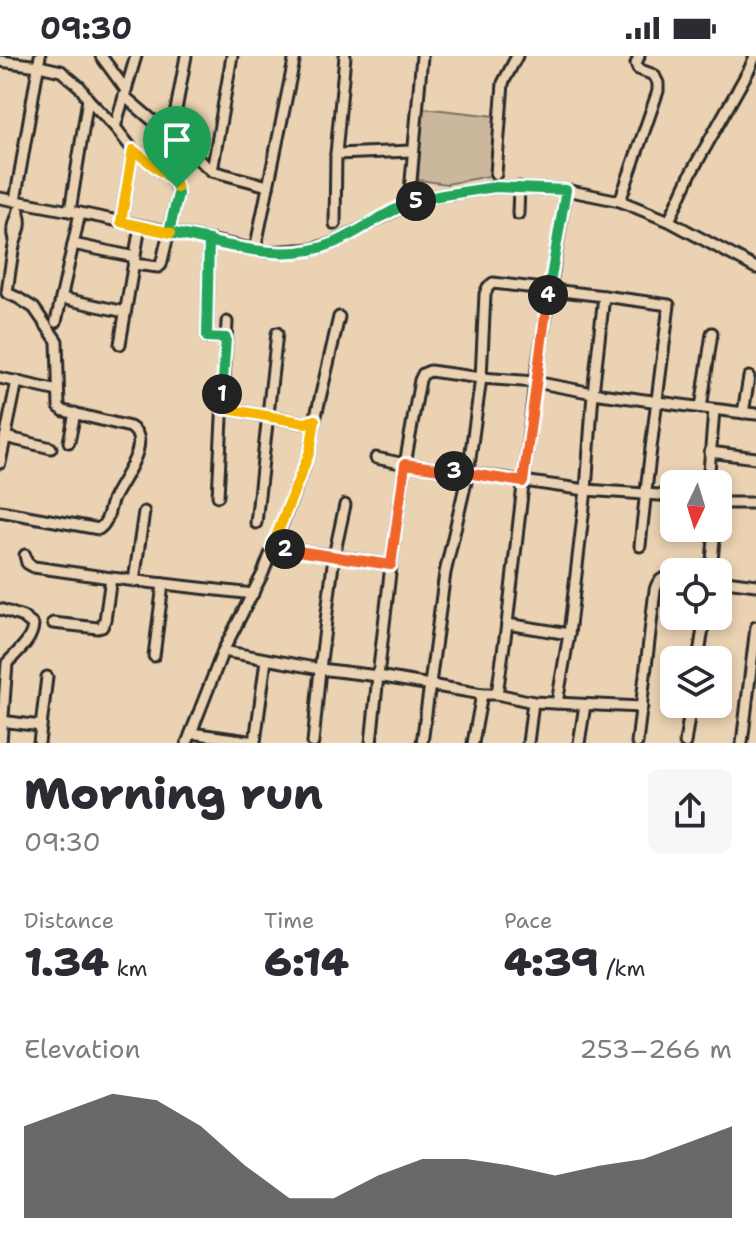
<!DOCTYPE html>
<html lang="en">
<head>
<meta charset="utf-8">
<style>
	body { margin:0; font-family:"Shantell Sans",sans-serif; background:#f7f7f7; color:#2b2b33; height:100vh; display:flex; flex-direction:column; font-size:30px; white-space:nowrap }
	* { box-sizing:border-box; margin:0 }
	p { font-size:26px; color:#7c7c81 }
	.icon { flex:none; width:44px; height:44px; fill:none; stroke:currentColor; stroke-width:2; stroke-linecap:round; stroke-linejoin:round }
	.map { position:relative; height:687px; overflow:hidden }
	.details { display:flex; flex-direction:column; background:#fff; flex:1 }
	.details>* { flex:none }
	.needle { width:52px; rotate:184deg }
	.tools { position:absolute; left:660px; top:414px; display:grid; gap:16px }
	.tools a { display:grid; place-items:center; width:72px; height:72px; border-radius:12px; background:#fff; box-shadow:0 4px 12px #0003; font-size:40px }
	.pin { position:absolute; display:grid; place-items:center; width:68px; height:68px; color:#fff; margin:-82px -34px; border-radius:50% 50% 50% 0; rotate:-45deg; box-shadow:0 0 8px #0007 }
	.pin .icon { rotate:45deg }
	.km { position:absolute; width:40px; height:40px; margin:-20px; border-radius:50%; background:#222; color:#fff; font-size:22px; line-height:40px; text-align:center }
	.round { display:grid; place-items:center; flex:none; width:84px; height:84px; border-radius:12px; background:#f7f7f7 }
	.head { display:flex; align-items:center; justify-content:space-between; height:136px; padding:0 24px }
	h1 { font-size:44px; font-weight:800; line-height:60px }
	.figures { display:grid; grid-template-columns:repeat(3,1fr); gap:12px; height:136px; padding:8px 24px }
	.figures div { display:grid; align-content:center }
	.figures b { font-size:40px; font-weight:800 }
	.figures small { font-size:22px; font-weight:400 }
	.figures p { font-size:22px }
	.chart { height:224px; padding:16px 24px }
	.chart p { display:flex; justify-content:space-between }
	.chart svg { width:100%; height:144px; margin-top:8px; fill:#2b2b2b; opacity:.7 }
	.status { display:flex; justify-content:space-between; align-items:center; height:56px; padding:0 40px; background:#fff; direction:ltr }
	.status svg { height:22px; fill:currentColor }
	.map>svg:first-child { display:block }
</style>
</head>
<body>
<div class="status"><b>09:30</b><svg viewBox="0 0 49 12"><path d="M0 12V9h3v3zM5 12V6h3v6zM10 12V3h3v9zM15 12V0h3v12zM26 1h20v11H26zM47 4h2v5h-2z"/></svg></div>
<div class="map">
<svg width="756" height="687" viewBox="0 0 756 687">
	<rect width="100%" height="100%" fill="#ead2b2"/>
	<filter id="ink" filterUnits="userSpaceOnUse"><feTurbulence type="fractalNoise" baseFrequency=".0125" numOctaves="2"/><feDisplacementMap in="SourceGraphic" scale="16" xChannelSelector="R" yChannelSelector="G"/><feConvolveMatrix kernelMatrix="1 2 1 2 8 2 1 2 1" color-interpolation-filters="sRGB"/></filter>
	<g filter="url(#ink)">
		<!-- green -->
		<polygon fill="#cbb79c" stroke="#7b7164" stroke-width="2" points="423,52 495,60 489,120 447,128 418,124"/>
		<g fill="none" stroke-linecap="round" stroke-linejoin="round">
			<defs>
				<g id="minor">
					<polyline points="101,0 126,34"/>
					<polyline points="0,5 39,10 61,15 80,31 88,43 115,71 133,94 174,125 178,138 161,209 158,211 134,208"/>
					<polyline points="124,40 212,115 268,130"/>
					<polyline points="115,71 136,0"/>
					<polyline points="171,81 186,0"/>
					<polyline points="336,98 412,95"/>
					<polyline points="212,115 232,0"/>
					<polyline points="496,118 503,27 517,0"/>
					<polyline points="0,142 70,155 267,196 313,193 334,187 409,147 443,139 495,131 566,134 620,145 669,165 756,212"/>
					<polyline points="15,145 40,0"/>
					<polyline points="620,145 658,35 658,27 654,19 638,13 636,8 639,0"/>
					<polyline points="409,147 422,0"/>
					<polyline points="70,155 88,43"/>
					<polyline points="518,158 519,131"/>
					<polyline points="669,165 691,117 750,12 755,0"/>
					<polyline points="121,166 133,94"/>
					<polyline points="335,168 336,98 345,0"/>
					<path d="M15,184C11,171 16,166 19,154"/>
					<polyline points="209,184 207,281 226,282"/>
					<polyline points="73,188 135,201"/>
					<polyline points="255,194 295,0"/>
					<path d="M7,237C9,221 11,206 14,190C17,177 23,171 19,158"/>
					<polyline points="61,242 125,256"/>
					<polyline points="56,266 80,157"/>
					<polyline points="120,288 140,170"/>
					<polyline points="0,322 58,335"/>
					<polyline points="222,352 305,367 315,364 339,261"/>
					<polyline points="701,352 712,277"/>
					<polyline points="743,357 749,321"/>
					<polyline points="5,381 51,392"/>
					<polyline points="69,386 75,357"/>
					<polyline points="710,396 756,402"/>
					<polyline points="0,407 17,325"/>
					<polyline points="708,428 714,354"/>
					<polyline points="218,440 227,266"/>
					<polyline points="718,447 756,447"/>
					<polyline points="345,449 334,500 391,509"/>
					<path d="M0,455L99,473C109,465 108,456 112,445C119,427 155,385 130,371L64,355L59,351L57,285L34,252L18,242L7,237"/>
					<polyline points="256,467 277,277"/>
					<path d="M640,490C648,410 659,329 669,249L604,240L593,337C648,344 702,353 756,358"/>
					<polyline points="25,499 27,507 34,511 111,522 253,538"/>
					<polyline points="711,516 715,472"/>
					<polyline points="718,524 756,529"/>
					<polyline points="134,525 144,456"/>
					<path d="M0,553L23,561L33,569C32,585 17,596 7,607L1,687"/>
					<polyline points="53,567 98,572 102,571 105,564 111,522"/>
					<polyline points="569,578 586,434 674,440"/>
					<polyline points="223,595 320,613 334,500 272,491"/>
					<polyline points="154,600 163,528"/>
					<polyline points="698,604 705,560"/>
					<polyline points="497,638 507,568"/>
					<polyline points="557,647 569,578 507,568 535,326 566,134"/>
					<polyline points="1,665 41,670"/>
					<polyline points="191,677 255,686 266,604"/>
					<polyline points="39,687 47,621"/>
					<polyline points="187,687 223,595 263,517 310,395 315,364"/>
					<polyline points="313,687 320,613 378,620 391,509 405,408 586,434 593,337 535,326 481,322 430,315 423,318 420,324 405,408 376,402"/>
					<polyline points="371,687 378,620 482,638"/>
					<polyline points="422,687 445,517 468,417 481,322 485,238 488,231 493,227 604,240"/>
					<polyline points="473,687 482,638 497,638 533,646 642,651"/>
					<polyline points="528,687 533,646"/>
					<polyline points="579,687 585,649"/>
					<path d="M637,687L655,534C658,523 663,521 674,522"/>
					<polyline points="685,687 691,648"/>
					<polyline points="742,687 756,571"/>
				</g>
			</defs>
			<!-- minor casing -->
			<use href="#minor" stroke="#2b2b2b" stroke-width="15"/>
			<!-- minor -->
			<use href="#minor" stroke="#ead2b2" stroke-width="9"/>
		</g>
	</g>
	<g fill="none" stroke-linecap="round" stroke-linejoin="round" filter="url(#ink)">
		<defs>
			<polyline id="split-1" points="177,132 178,138 169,176 209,184 207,281 226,282 222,338"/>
			<polyline id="split-2" points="222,338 222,352 305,367 315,364 310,395 272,491 285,493"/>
			<polyline id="split-3" points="285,493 391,509 405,408 454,415"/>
			<polyline id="split-4" points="454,415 523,426 548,239"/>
			<polyline id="split-5" points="416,145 443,139 495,131 566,134 548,239"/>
			<path id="split-6" d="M171,177C223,187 283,209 334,187C362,175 387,154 416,145"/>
			<polyline id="split-7" points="171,177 121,166 133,94 174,125 177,132"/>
		</defs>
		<!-- split-1 casing -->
		<use href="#split-1" stroke="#fff" stroke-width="16"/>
		<!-- split-2 casing -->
		<use href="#split-2" stroke="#fff" stroke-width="16"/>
		<!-- split-3 casing -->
		<use href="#split-3" stroke="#fff" stroke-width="16"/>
		<!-- split-4 casing -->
		<use href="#split-4" stroke="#fff" stroke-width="16"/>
		<!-- split-5 casing -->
		<use href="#split-5" stroke="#fff" stroke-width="16"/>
		<!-- split-6 casing -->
		<use href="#split-6" stroke="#fff" stroke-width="16"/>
		<!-- split-7 casing -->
		<use href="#split-7" stroke="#fff" stroke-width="16"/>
		<!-- split-1 -->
		<use href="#split-1" stroke="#22a559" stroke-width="10"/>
		<!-- split-2 -->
		<use href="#split-2" stroke="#f5b400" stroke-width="10"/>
		<!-- split-3 -->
		<use href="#split-3" stroke="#f0652b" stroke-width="10"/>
		<!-- split-4 -->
		<use href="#split-4" stroke="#f0652b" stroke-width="10"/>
		<!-- split-5 -->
		<use href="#split-5" stroke="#22a559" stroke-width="10"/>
		<!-- split-6 -->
		<use href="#split-6" stroke="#22a559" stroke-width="10"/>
		<!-- split-7 -->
		<use href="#split-7" stroke="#f5b400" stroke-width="10"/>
	</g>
</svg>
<div class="tools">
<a><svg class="needle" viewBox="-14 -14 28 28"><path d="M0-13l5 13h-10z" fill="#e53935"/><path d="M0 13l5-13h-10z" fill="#7c7c81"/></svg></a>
<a><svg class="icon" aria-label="locate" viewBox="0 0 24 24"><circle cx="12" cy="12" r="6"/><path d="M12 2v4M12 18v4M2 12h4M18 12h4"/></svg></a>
<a><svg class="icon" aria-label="layers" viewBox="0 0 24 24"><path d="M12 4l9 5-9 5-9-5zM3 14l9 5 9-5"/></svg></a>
</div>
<div class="pin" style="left:177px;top:132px;background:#1e9e55"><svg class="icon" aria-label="arrive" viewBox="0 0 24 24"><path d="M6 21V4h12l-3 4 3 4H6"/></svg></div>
<b class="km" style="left:222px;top:338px">1</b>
<b class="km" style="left:285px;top:493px">2</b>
<b class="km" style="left:454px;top:415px">3</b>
<b class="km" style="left:548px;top:239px">4</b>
<b class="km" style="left:416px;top:145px">5</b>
</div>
<section class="details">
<div class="head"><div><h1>Morning run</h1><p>09:30</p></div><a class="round"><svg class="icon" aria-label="share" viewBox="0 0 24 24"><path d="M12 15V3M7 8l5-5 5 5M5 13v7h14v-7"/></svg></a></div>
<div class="figures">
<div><p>Distance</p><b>1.34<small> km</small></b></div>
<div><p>Time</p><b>6:14</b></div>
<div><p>Pace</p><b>4:39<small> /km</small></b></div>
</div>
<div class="chart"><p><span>Elevation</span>253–266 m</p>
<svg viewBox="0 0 160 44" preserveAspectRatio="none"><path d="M0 44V16L10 11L20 6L30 8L40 16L50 28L60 38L70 38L80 31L90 26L100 26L110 28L120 31L130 28L140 26L150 21L160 16V44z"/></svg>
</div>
</section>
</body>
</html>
